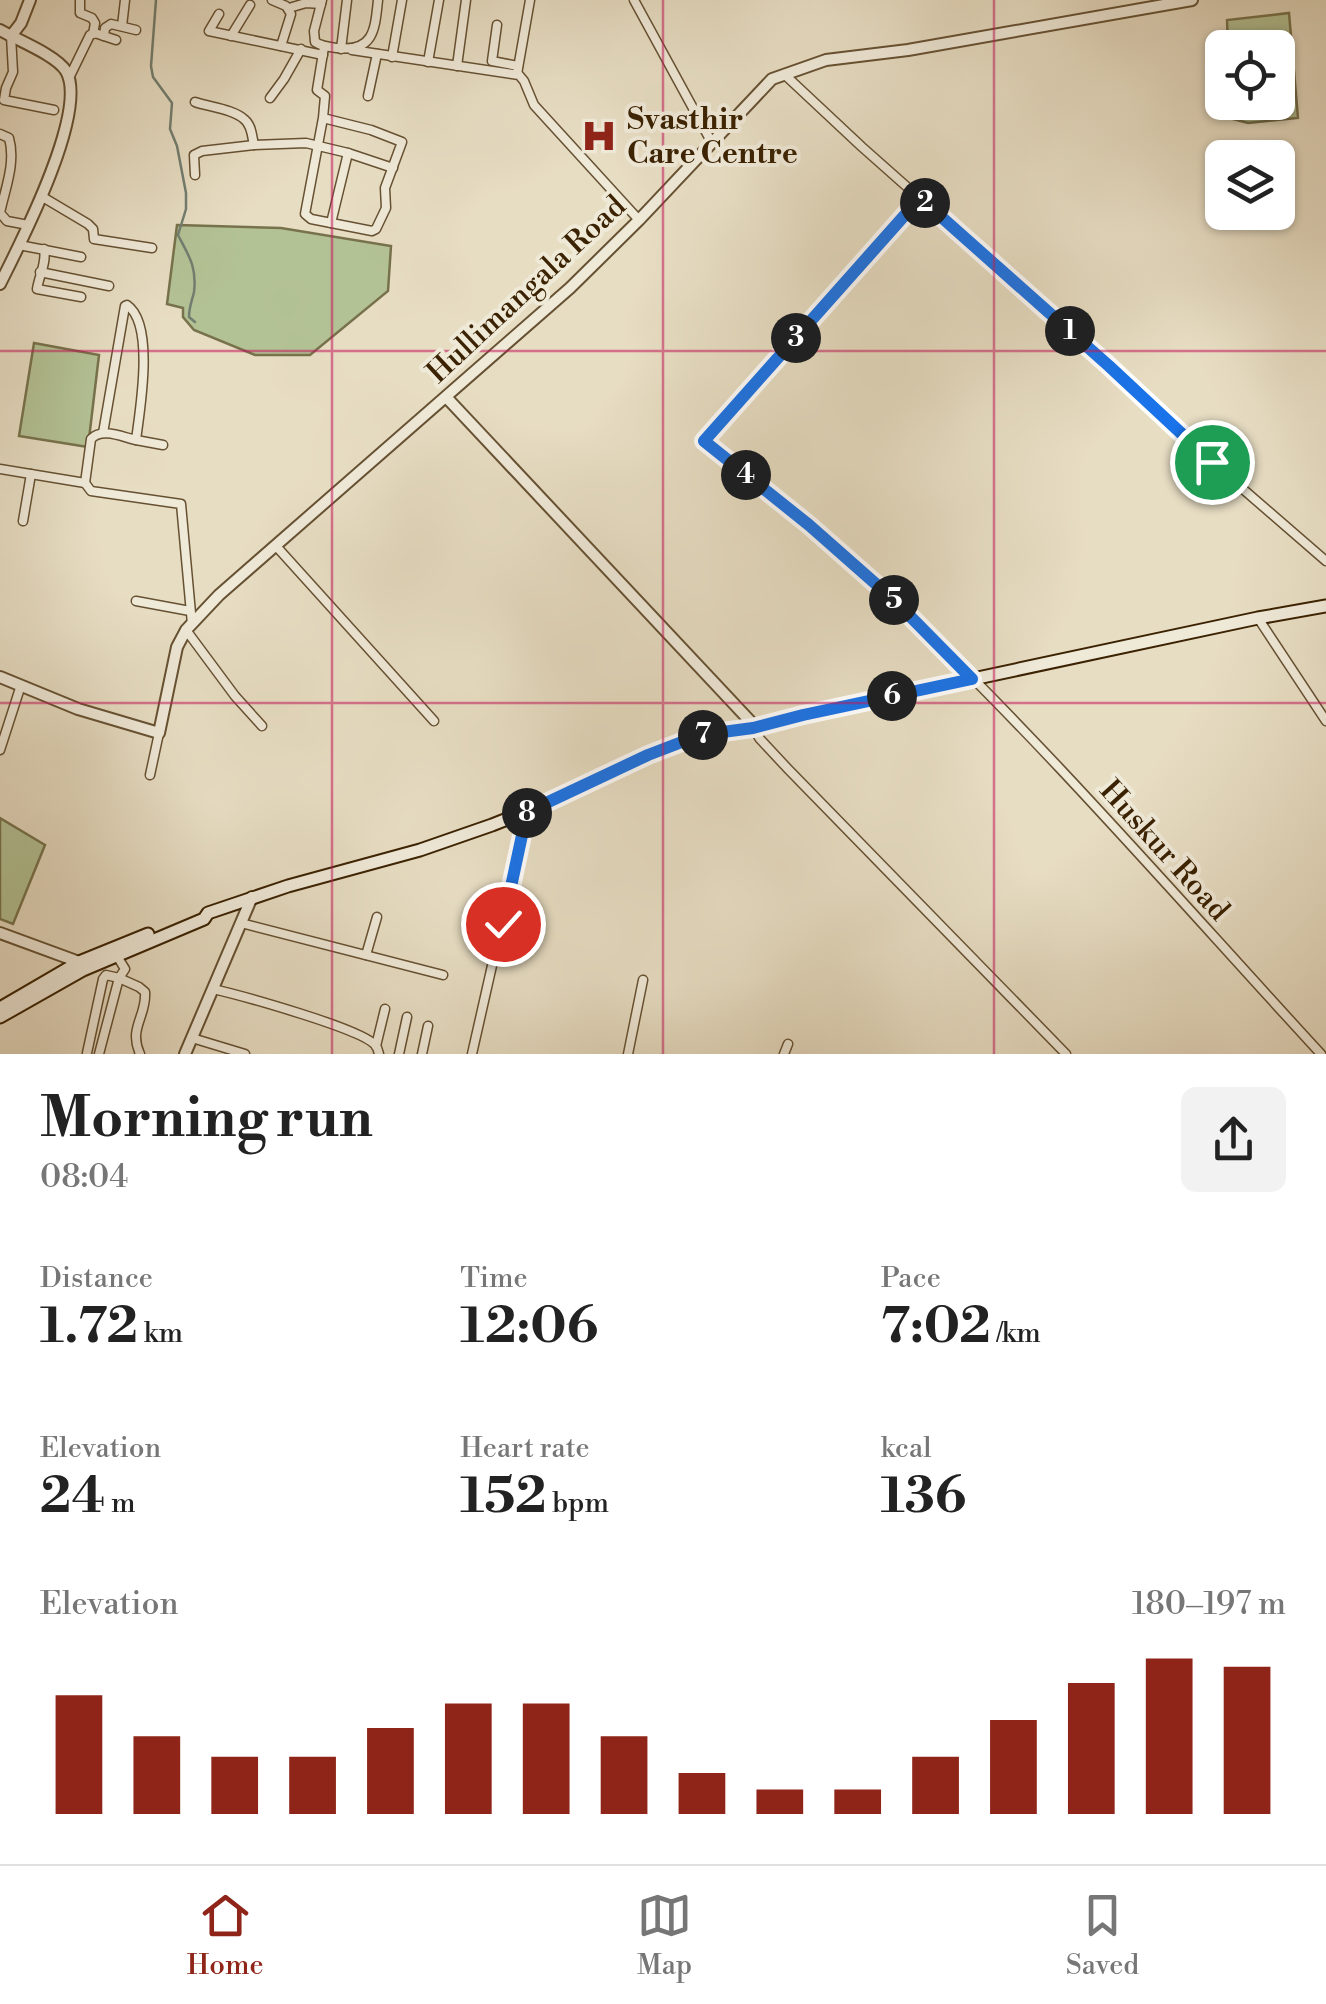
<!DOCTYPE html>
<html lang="en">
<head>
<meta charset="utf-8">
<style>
	body { margin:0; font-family:"Libre Bodoni",serif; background:#f2f2f2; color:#222; height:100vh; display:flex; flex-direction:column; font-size:38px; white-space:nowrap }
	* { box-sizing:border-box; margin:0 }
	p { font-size:32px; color:#767676 }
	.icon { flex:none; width:55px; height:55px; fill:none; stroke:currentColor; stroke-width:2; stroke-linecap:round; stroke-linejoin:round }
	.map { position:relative; height:1054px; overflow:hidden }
	.details { display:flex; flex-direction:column; background:#fff; flex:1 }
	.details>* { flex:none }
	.tools { position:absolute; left:1205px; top:30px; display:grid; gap:20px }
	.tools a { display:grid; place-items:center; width:90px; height:90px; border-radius:15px; background:#fff; box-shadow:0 2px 8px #0004; font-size:50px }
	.pin { position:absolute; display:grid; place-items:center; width:85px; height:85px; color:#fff; margin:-42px; border:5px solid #fff; border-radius:50%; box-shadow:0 2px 10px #0007 }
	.km { position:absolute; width:50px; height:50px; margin:-25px; border-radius:50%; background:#222; color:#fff; font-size:28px; line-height:50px; text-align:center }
	.round { display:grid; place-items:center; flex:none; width:105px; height:105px; border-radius:15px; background:#f2f2f2 }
	.head { display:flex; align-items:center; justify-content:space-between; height:170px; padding:0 40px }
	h1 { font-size:55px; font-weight:800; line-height:75px }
	.metrics { display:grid; grid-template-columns:repeat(3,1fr); gap:15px; height:170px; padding:10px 40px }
	.metrics div { display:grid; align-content:center }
	.metrics b { font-size:50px; font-weight:800 }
	.metrics small { font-size:28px; font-weight:400 }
	.metrics p { font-size:28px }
	.chart { height:280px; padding:20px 40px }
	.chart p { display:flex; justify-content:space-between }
	.chart svg { width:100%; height:180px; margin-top:10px; stroke:#8f2418; stroke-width:6 }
	.tab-bar { display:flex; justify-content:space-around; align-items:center; height:140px; border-top:2px solid #e0e0e0; background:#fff; font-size:28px; color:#767676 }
	.tab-bar a { display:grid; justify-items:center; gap:5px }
	.tab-bar .on { color:#8f2418 }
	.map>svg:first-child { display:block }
</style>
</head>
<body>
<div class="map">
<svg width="1326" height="1054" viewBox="0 0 1326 1054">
	<rect width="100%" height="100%" fill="#e7ddc3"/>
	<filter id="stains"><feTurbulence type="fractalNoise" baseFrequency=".002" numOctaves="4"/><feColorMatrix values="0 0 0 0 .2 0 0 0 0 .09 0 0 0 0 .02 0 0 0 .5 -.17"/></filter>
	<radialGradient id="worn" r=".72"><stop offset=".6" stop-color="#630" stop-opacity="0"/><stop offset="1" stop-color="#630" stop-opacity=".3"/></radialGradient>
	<!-- green -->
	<g fill="#b3c295" stroke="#77724c" stroke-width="2.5">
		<polygon points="1289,13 1298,118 1248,123 1233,119 1232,103 1278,102 1278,48 1228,47 1227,20"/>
		<polygon points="177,225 281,228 391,246 388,291 310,355 255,355 194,330 183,317 183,308 167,304"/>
		<polygon points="34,343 99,355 88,447 19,436"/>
		<polygon points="0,818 45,845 13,924 0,919"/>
	</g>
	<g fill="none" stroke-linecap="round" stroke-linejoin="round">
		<!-- stream -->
		<path stroke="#727e70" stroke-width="2.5" d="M156,0L151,66L153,77L172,103L170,129L177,146L186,193V209L178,235C189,256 197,267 194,292C192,301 189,307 189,317L195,322"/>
		<defs>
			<g id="minor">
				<polyline points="80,0 80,13 92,18 95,23 93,34"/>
				<polyline points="272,0 286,6 291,14 281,46"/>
				<path d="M322,0L314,31L315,42C323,47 329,47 338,48C374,52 375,29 378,0"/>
				<polyline points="634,0 712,143"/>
				<polyline points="289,8 306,3 321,4"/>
				<polyline points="219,14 209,31 323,55"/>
				<polyline points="497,25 492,61 518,66"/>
				<polyline points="122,26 125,0"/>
				<polyline points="11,36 13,72 6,88 4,100 54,110"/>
				<polyline points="104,36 105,28 111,24 136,30"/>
				<polyline points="231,36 250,5"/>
				<polyline points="341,49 347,0"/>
				<polyline points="352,50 519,75 524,81 534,105 639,220"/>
				<polyline points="392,57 402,0"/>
				<polyline points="428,62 439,0"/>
				<polyline points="457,66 466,0"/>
				<polyline points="517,74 530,0"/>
				<polyline points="784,74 862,147 1109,366 1199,451 1326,561"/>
				<polyline points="69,78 90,35 95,33 116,40"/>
				<polyline points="368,96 377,54"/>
				<polyline points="270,98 284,79 301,49"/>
				<path d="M195,102C209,107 234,109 245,120C252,126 252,137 254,145"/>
				<polyline points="323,118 371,130 402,142 385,188 386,208 376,229 372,231 311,219 305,214 323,118 325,96 317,90 324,47"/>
				<path d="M0,134L9,138C16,163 5,189 0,213L7,221L28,225"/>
				<polyline points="195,175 194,155 202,151 254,145 306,143 348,153 393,168"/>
				<polyline points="41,196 88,224 93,229 94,239 152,248"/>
				<path d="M919,198L704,441C769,493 835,544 895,602C1045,744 1181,902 1321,1054"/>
				<polyline points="331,223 348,153"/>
				<polyline points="19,245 81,257"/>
				<path d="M44,249C47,262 39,276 37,289L81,297"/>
				<polyline points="40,272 109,286"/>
				<polyline points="136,440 163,445"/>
				<polyline points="0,469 85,483 91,491 181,504 192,624"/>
				<path d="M85,483L91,439C102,427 122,437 136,440C140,409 155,324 127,305L125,306L103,433"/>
				<polyline points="23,521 31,474"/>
				<polyline points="276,546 434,721"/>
				<polyline points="136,601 190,611"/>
				<polyline points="1258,618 1326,721"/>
				<polyline points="186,630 235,696 262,726"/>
				<polyline points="753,728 760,739 788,769 1066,1054"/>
				<polyline points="0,750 21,685"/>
				<polyline points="150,775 159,733"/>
				<polyline points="241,923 443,975"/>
				<polyline points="366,955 377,917"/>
				<path d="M117,956L125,969L119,978L139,987L145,992C147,1016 128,1028 140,1054"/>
				<path d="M213,989C239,995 364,1029 376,1046C378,1049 378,1051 379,1054"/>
				<polyline points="192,1038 245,1054"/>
				<polyline points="376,1046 385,1009"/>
				<polyline points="87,1053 103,979 106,975 119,978 99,1054"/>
				<polyline points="399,1054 407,1017"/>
				<polyline points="422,1054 428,1026"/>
				<polyline points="472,1054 527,811"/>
				<polyline points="628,1054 643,980"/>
				<polyline points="784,1054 788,1044"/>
			</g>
			<g id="tertiary">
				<path d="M0,30C17,40 56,55 66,71C89,111 20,244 0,284"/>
				<polyline points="11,36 21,23 30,0"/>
				<polyline points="447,398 750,721"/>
				<polyline points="0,677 78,709 159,733 177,647 186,630 219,595 570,288 639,220 772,79 826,60 908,50 1192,0"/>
				<polyline points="0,933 79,962 81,966"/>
				<polyline points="185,1054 252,897"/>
			</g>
			<g id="secondary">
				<polyline points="0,1008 79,962 148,934"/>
				<polyline points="0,1017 83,970 204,919 208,913 288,886 420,850 492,825 527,811 647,755 700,735 753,728 795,717 1258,618 1326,606"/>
			</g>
		</defs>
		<!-- minor casing -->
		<use href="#minor" stroke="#665132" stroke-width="11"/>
		<!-- tertiary casing -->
		<use href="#tertiary" stroke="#665132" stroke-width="14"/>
		<!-- secondary casing -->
		<use href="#secondary" stroke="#3b2202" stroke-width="15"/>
		<!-- minor -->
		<use href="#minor" stroke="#efe9d8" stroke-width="8"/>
		<!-- tertiary -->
		<use href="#tertiary" stroke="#efe9d8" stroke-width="10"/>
		<!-- secondary -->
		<use href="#secondary" stroke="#efe9d8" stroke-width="11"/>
	</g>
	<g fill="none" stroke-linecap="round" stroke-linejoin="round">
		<defs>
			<polyline id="route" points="503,924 527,812 648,755 700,735 753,728 803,715 972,679 894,600 809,525 704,441 920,198 1109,366 1212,462"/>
		</defs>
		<!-- route casing -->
		<use href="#route" stroke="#fff" stroke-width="20"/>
		<!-- route -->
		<use href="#route" stroke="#1a73e8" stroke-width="12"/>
	</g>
	<!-- grid -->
	<path fill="none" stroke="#c2185b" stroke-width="2.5" stroke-opacity="0.55" d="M332,0V1054M663,0V1054M994,0V1054M0,351H1326M0,703H1326"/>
	<!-- icons -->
	<defs>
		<symbol id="hospital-bare" viewBox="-9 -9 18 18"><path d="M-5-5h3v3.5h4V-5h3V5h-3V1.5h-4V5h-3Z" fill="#8f2418" stroke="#efe9d8" stroke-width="2.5" paint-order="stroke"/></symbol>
	</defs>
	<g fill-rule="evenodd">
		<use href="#hospital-bare" x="574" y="111" width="50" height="50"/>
	</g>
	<g text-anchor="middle" stroke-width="8" stroke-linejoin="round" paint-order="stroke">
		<!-- poi labels -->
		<g font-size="30" font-weight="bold" fill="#3b2202" stroke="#efe9d8" text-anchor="start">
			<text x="627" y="129">Svasthir<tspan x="627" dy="34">Care Centre</tspan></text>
		</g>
		<!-- street labels -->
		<g font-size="30" fill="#3b2202" stroke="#efe9d8">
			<text transform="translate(526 289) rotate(-43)" y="10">Hullimangala Road</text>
			<text transform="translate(1165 850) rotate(48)" y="10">Huskur Road</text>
		</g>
	</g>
	<rect width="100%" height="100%" filter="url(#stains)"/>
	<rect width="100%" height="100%" fill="url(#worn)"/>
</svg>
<div class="tools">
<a><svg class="icon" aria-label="locate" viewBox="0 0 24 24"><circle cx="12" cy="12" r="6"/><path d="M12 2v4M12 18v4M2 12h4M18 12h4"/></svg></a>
<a><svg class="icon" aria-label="layers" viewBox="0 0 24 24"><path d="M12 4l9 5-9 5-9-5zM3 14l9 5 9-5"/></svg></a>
</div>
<div class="pin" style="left:1212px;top:462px;background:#1e9e55"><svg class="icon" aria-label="arrive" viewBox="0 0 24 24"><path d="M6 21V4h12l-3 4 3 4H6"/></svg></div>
<div class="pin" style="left:503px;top:924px;background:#d93025"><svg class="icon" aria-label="check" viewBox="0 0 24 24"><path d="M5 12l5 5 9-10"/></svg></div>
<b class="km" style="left:1070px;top:331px">1</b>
<b class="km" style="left:925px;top:203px">2</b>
<b class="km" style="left:796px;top:338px">3</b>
<b class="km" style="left:746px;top:475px">4</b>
<b class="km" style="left:894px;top:600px">5</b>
<b class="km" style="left:892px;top:696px">6</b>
<b class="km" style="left:703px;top:735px">7</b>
<b class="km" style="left:527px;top:813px">8</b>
</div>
<section class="details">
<div class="head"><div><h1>Morning run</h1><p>08:04</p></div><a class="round"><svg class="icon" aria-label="share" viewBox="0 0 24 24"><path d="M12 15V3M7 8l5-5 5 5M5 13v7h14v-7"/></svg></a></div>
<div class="metrics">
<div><p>Distance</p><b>1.72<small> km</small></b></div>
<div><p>Time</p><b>12:06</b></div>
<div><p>Pace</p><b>7:02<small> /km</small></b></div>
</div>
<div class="metrics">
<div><p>Elevation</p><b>24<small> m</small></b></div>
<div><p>Heart rate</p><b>152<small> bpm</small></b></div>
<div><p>kcal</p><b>136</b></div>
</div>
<div class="chart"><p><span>Elevation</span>180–197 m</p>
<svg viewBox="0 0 160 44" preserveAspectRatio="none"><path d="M5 44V15M15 44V25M25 44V30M35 44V30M45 44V23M55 44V17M65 44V17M75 44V25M85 44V34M95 44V38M105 44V38M115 44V30M125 44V21M135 44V12M145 44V6M155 44V8"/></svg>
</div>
</section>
<nav class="tab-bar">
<a class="on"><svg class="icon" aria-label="home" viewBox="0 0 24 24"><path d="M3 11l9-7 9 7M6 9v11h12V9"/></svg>Home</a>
<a><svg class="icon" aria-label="map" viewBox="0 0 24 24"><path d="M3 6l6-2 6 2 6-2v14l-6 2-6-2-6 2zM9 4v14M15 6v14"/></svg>Map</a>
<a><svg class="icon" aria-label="saved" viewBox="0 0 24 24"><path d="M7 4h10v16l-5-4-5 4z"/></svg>Saved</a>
</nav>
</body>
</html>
